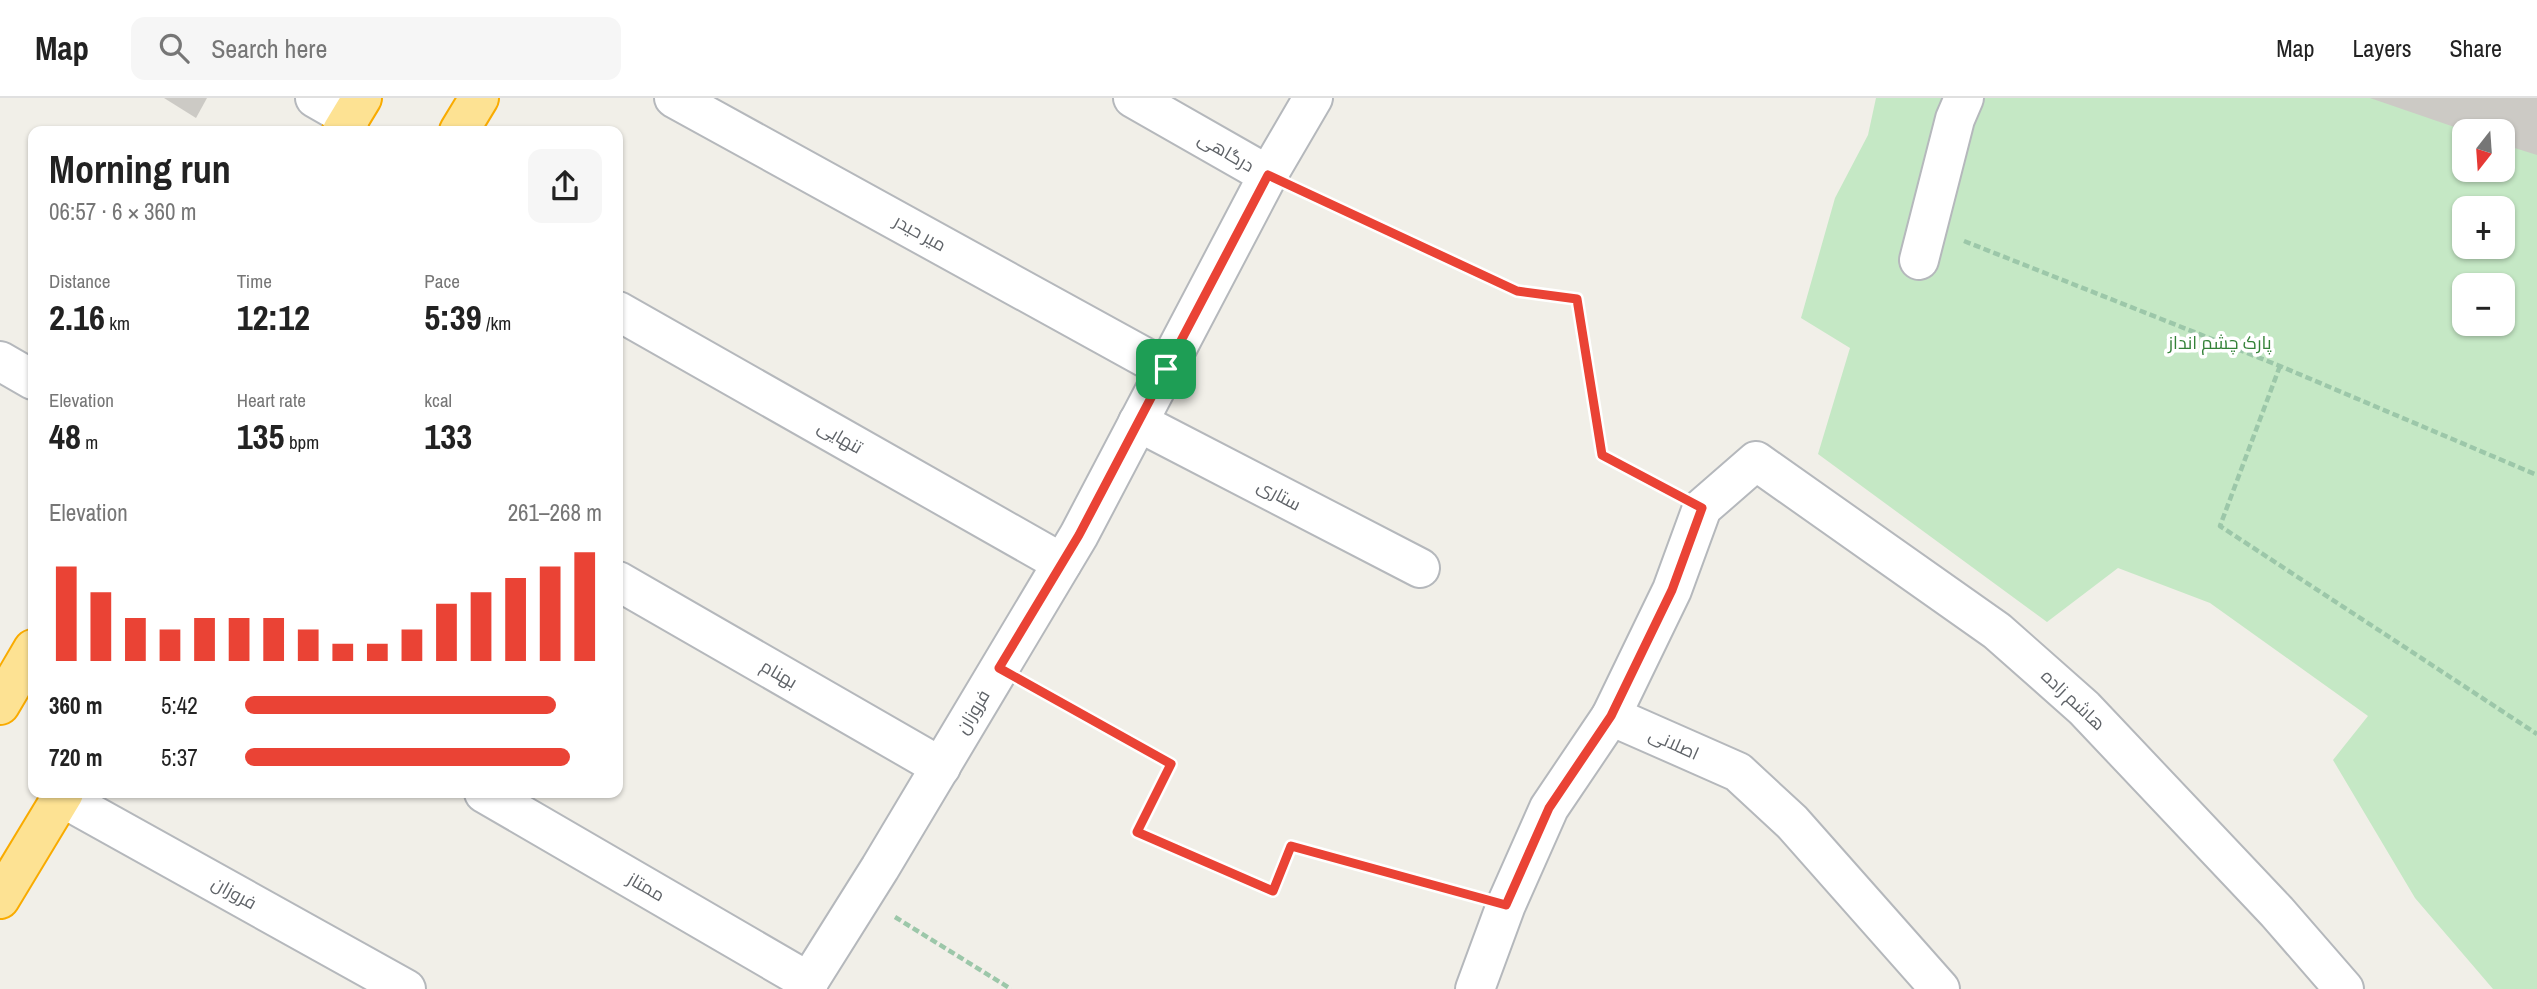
<!DOCTYPE html>
<html lang="en">
<head>
<meta charset="utf-8">
<style>
	body { margin:0; font-family:"Archivo Narrow",Cairo,sans-serif; background:#f6f6f6; color:#222; height:100vh; display:flex; flex-direction:column; font-size:26px; white-space:nowrap }
	* { box-sizing:border-box; margin:0 }
	p { font-size:23px; color:#767676 }
	.icon { flex:none; width:38px; height:38px; fill:none; stroke:currentColor; stroke-width:2; stroke-linecap:round; stroke-linejoin:round }
	.map { position:relative; flex:1; overflow:hidden }
	.panel { position:absolute; left:28px; top:28px; width:595px; height:672px; display:flex; flex-direction:column; background:#fff; border-radius:14px; box-shadow:0 2px 5px #0004 }
	.panel>* { flex:none }
	.needle { width:46px; rotate:197deg }
	.buttons { position:absolute; left:2452px; top:21px; display:grid; gap:14px }
	.buttons a { display:grid; place-items:center; width:63px; height:63px; border-radius:14px; background:#fff; box-shadow:0 2px 5px #0004; font-size:35px }
	.pin { position:absolute; display:grid; place-items:center; width:60px; height:60px; color:#fff; margin:-30px; border-radius:14px; box-shadow:0 4px 10px #0006 }
	.round { display:grid; place-items:center; flex:none; width:74px; height:74px; border-radius:14px; background:#f6f6f6 }
	.headline { display:flex; align-items:center; justify-content:space-between; height:119px; padding:0 21px }
	h1 { font-size:38px; font-weight:700; line-height:52px }
	.stats { display:grid; grid-template-columns:repeat(3,1fr); gap:10px; height:119px; padding:7px 21px }
	.stats div { display:grid; align-content:center }
	.stats b { font-size:35px; font-weight:700 }
	.stats small { font-size:19px; font-weight:400 }
	.stats p { font-size:19px }
	.chart { height:196px; padding:14px 21px }
	.chart p { display:flex; justify-content:space-between }
	.chart svg { width:100%; height:126px; margin-top:7px; stroke:#ea4335; stroke-width:6 }
	ul { padding:0 21px; list-style:none; font-size:23px }
	li { display:grid; grid-template-columns:112px 84px 1fr; align-items:center; height:52px }
	li i { height:18px; border-radius:9px; background:#ea4335 }
	header { display:flex; align-items:center; gap:42px; box-sizing:border-box; height:98px; padding:0 35px; background:#fff; border-bottom:2px solid #e0e0e0 }
	header strong { font-size:33px }
	nav { display:flex; gap:38px; margin-inline-start:auto; font-size:24px }
	.search { width:490px; height:63px; background:#f6f6f6; display:flex; align-items:center; gap:18px; box-sizing:border-box; padding:0 24px; border-radius:14px; color:#767676; font-size:26px }
	.map>svg:first-child { display:block }
</style>
</head>
<body>
<header>
<strong>Map</strong>
<div class="search"><svg class="icon" aria-label="search" viewBox="0 0 24 24"><circle cx="10" cy="10" r="6"/><path d="M15 15l6 6"/></svg>Search here</div>
<nav><a>Map</a><a>Layers</a><a>Share</a></nav>
</header>
<div class="map">
<svg width="2537" height="891" viewBox="0 0 2537 891">
	<rect width="100%" height="100%" fill="#f1efe8"/>
	<!-- green -->
	<path fill="#c5e8c5" fill-rule="evenodd" d="M1876,0H2537V891H2493L2415,800L2333,662L2368,618L2210,505L2118,470L2047,524L1818,356L1850,250L1801,220L1835,100L1868,37ZM2464,33H2502V72H2464ZM2464,110H2502V149H2464ZM2464,187H2502V226H2464Z"/>
	<!-- building -->
	<g fill="#cccac5">
		<polygon points="164,0 207,0 196,20"/>
		<polygon points="2370,0 2537,0 2537,57 2502,46 2502,33 2466,33"/>
	</g>
	<g fill="none" stroke-linecap="round" stroke-linejoin="round">
		<defs>
			<g id="minor">
				<polyline points="315,0 350,20"/>
				<polyline points="674,0 1166,271"/>
				<polyline points="1133,0 1268,77"/>
				<polyline points="1919,162 1955,21 1964,0"/>
				<polyline points="618,213 1062,465"/>
				<polyline points="0,263 33,282"/>
				<polyline points="1138,324 1420,470"/>
				<polyline points="618,483 941,669"/>
				<polyline points="484,695 809,884"/>
				<polyline points="61,699 406,891"/>
				<polyline points="804,891 880,770 1079,437 1268,77 1313,0"/>
				<polyline points="1475,891 1506,807 1549,710 1611,618"/>
				<polyline points="1940,891 1792,724 1738,674 1611,618 1672,492 1702,410 1756,363 1997,533 2084,610 2277,814 2344,891"/>
			</g>
			<g id="highway">
				<polyline points="342,33 362,0"/>
				<polyline points="459,33 479,0"/>
				<polyline points="0,607 33,551"/>
				<polyline points="0,801 64,695"/>
			</g>
		</defs>
		<!-- minor casing -->
		<use href="#minor" stroke="#b5b8bc" stroke-width="42"/>
		<!-- highway casing -->
		<use href="#highway" stroke="#f9ab00" stroke-width="42"/>
		<!-- path -->
		<g stroke="#9cc7a9" stroke-width="4.5" stroke-dasharray="7 3.5" stroke-linecap="butt">
			<polyline points="1304,94 1516,193 1577,201 1602,357 1667,391"/>
			<polyline points="1964,143 2280,268 2537,377"/>
			<polyline points="2280,268 2220,428 2537,636"/>
			<polyline points="1034,589 1171,666 1137,734 1273,793 1291,748 1467,796"/>
			<polyline points="895,819 1011,891"/>
		</g>
		<!-- minor -->
		<use href="#minor" stroke="#fff" stroke-width="38"/>
		<!-- highway -->
		<use href="#highway" stroke="#fde293" stroke-width="38"/>
	</g>
	<g fill="none" stroke-linecap="round" stroke-linejoin="round">
		<defs>
			<polygon id="route" points="1268,77 1517,193 1577,201 1602,357 1702,410 1672,492 1611,618 1549,710 1506,807 1291,748 1273,793 1137,734 1171,666 999,570 1079,437"/>
		</defs>
		<!-- route casing -->
		<use href="#route" stroke="#fff" stroke-width="14"/>
		<!-- route -->
		<use href="#route" stroke="#ea4335" stroke-width="9"/>
	</g>
	<g text-anchor="middle" stroke-width="7" stroke-linejoin="round" paint-order="stroke">
		<!-- street labels -->
		<g font-size="18" fill="#5f6368" stroke="#fff">
			<text transform="translate(1226 54) rotate(30)" y="6">درگاهی</text>
			<text transform="translate(920 135) rotate(29)" y="6">میر حیدر</text>
			<text transform="translate(840 339) rotate(30)" y="6">تنهایی</text>
			<text transform="translate(1279 397) rotate(28)" y="6">ستاری</text>
			<text transform="translate(779 576) rotate(30)" y="6">بهنام</text>
			<text transform="translate(2073 602) rotate(43)" y="6">هاشم زاده</text>
			<text transform="translate(973 614) rotate(-59)" y="6">فروزان</text>
			<text transform="translate(1674 646) rotate(24)" y="6">اصلانی</text>
			<text transform="translate(646 789) rotate(30)" y="6">ممتاز</text>
			<text transform="translate(234 795) rotate(29)" y="6">فروزان</text>
		</g>
		<!-- park labels -->
		<g font-size="18" fill="#348238" stroke="#fff">
			<text x="2220" y="251">پارک چشم انداز</text>
		</g>
	</g>
</svg>
<div class="buttons">
<a><svg class="needle" viewBox="-14 -14 28 28"><path d="M0-13l5 13h-10z" fill="#e53935"/><path d="M0 13l5-13h-10z" fill="#767676"/></svg></a>
<a>+</a>
<a>−</a>
</div>
<div class="pin" style="left:1166px;top:271px;background:#1e9e55"><svg class="icon" aria-label="arrive" viewBox="0 0 24 24"><path d="M6 21V4h12l-3 4 3 4H6"/></svg></div>
<section class="panel">
<div class="headline"><div><h1>Morning run</h1><p>06:57 · 6 × 360 m</p></div><a class="round"><svg class="icon" aria-label="share" viewBox="0 0 24 24"><path d="M12 15V3M7 8l5-5 5 5M5 13v7h14v-7"/></svg></a></div>
<div class="stats">
<div><p>Distance</p><b>2.16<small> km</small></b></div>
<div><p>Time</p><b>12:12</b></div>
<div><p>Pace</p><b>5:39<small> /km</small></b></div>
</div>
<div class="stats">
<div><p>Elevation</p><b>48<small> m</small></b></div>
<div><p>Heart rate</p><b>135<small> bpm</small></b></div>
<div><p>kcal</p><b>133</b></div>
</div>
<div class="chart"><p><span>Elevation</span>261–268 m</p>
<svg viewBox="0 0 160 44" preserveAspectRatio="none"><path d="M5 44V11M15 44V20M25 44V29M35 44V33M45 44V29M55 44V29M65 44V29M75 44V33M85 44V38M95 44V38M105 44V33M115 44V24M125 44V20M135 44V15M145 44V11M155 44V6"/></svg>
</div>
<ul>
<li><b>360 m</b>5:42<i style="width:87%"></i></li>
<li><b>720 m</b>5:37<i style="width:91%"></i></li>
</ul>
</section>
</div>
</body>
</html>
